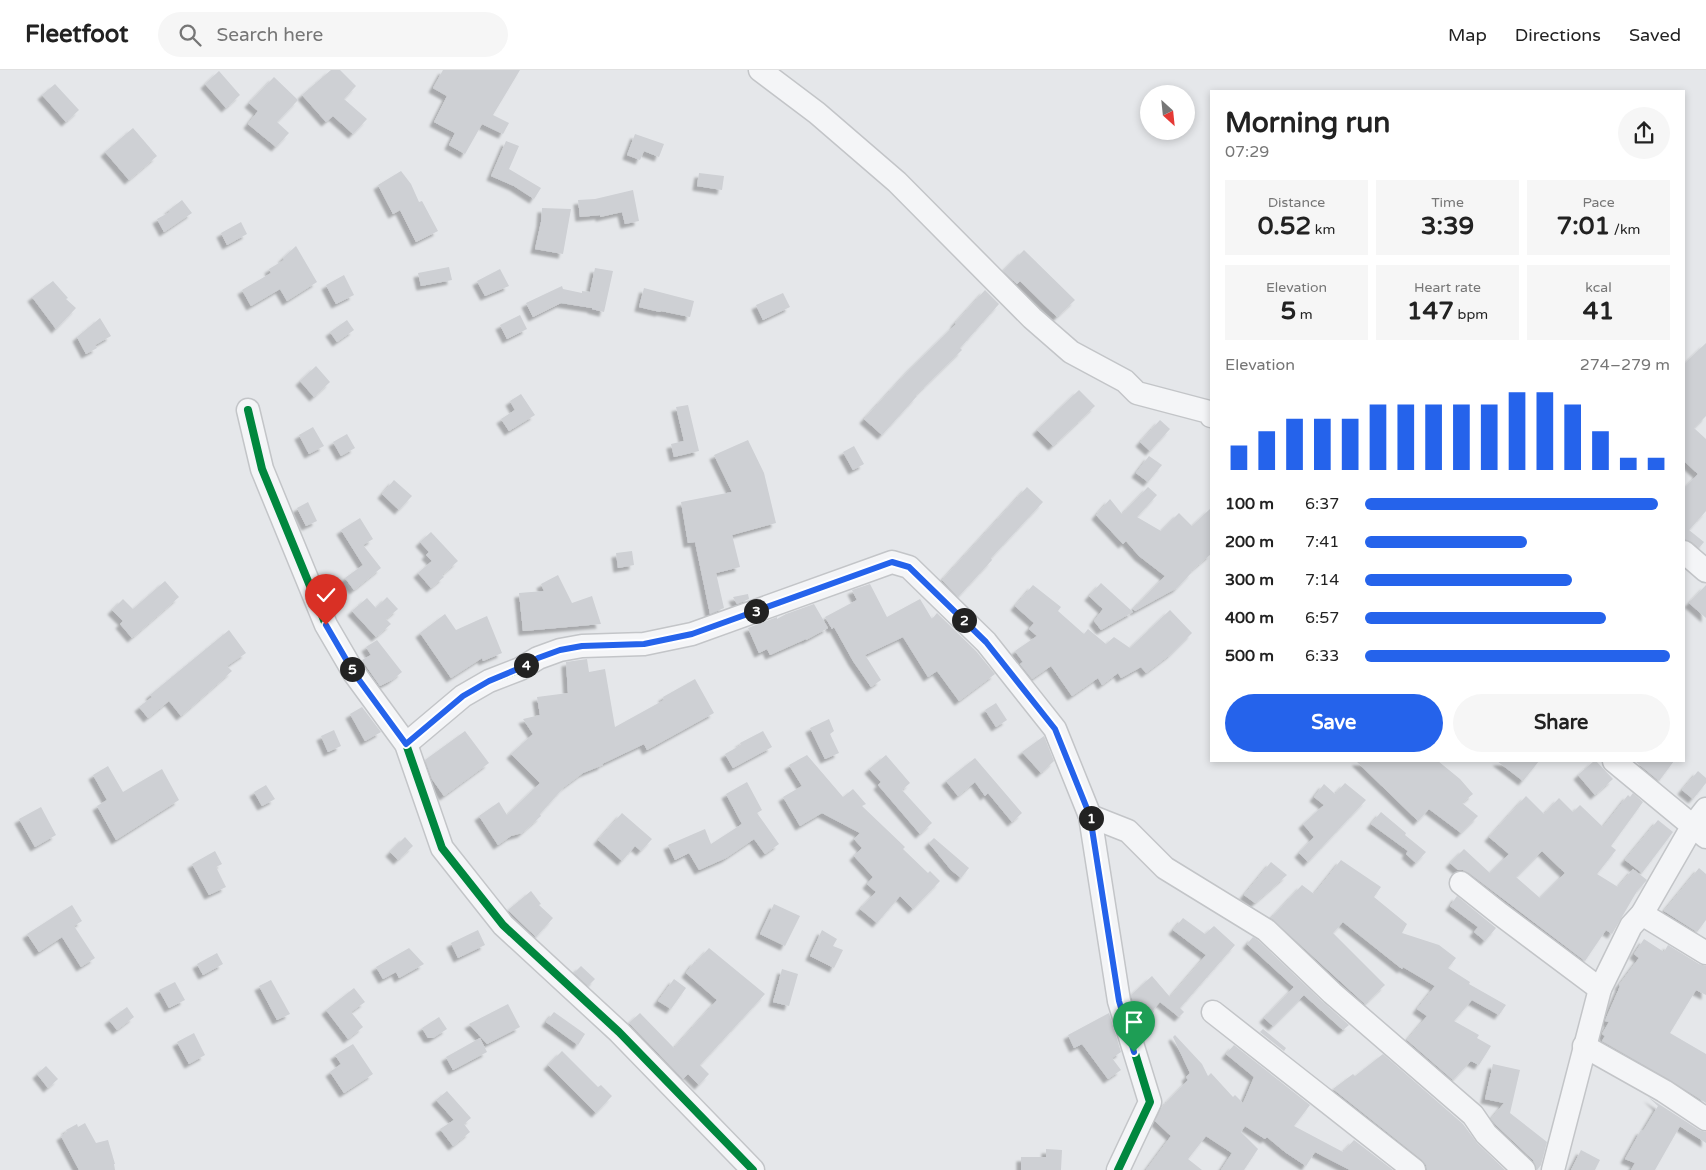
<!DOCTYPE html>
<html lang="en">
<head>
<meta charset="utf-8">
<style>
	body { margin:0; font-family:"Varela Round",sans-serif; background:#f6f6f6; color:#222; height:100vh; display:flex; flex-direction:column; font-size:19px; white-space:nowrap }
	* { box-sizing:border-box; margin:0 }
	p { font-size:16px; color:#767676 }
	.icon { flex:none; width:28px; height:28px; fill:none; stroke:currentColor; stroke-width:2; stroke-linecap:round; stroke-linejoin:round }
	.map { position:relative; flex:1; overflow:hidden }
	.panel { position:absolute; left:1210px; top:20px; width:475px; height:672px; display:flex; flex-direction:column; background:#fff; border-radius:0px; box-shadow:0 2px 8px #0003 }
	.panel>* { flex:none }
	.needle { width:32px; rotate:153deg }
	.fabs { position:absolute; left:1140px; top:15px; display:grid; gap:10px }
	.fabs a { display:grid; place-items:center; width:55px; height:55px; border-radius:50%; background:#fff; box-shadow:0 2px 8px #0003; font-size:25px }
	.pin { position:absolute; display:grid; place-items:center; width:42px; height:42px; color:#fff; margin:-51px -21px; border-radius:50% 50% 50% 0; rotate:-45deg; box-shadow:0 0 5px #0007 }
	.pin .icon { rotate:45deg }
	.km { position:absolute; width:25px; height:25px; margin:-12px; border-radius:50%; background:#222; color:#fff; font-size:14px; line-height:25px; text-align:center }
	.round { display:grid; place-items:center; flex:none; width:52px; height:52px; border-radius:26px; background:#f6f6f6 }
	.headline { display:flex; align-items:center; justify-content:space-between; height:85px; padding:0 15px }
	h1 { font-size:28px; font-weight:700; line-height:38px }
	.figures { display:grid; grid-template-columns:repeat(3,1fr); gap:8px; height:85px; padding:5px 15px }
	.figures div { display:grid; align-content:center; border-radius:0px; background:#f6f6f6; text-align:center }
	.figures b { font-size:25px; font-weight:700 }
	.figures small { font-size:14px; font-weight:400 }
	.figures p { font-size:14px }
	.chart { height:140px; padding:10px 15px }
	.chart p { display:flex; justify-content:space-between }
	.chart svg { width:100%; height:90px; margin-top:5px; stroke:#2563eb; stroke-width:6 }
	.button { display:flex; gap:10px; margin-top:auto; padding:10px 15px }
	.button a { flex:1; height:58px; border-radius:30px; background:#2563eb; color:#fff; font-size:20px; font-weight:700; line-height:58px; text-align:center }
	.button a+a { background:#f6f6f6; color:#222 }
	ul { padding:0 15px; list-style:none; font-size:16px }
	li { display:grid; grid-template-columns:80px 60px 1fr; align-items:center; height:38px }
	li i { height:12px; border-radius:6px; background:#2563eb }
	header { display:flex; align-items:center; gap:30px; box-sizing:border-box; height:70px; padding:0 25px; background:#fff; border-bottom:1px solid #e0e0e0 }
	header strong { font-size:24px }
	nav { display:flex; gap:28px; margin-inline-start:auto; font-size:18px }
	.search { width:350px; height:45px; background:#f6f6f6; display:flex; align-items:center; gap:12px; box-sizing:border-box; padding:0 18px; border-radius:28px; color:#767676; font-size:19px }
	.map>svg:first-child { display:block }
</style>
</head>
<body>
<header>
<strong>Fleetfoot</strong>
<div class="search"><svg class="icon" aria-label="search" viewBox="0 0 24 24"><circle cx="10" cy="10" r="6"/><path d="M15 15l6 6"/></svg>Search here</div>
<nav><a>Map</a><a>Directions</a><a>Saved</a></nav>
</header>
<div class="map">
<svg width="1706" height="1100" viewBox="0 0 1706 1100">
	<defs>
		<filter id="shadow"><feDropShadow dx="-4.5" dy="4.5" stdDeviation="1" flood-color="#0004"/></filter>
	</defs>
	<rect width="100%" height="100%" fill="#e5e7ea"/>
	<!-- building -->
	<g fill="#ced0d4" fill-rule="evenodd" filter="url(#shadow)">
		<polygon points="331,0 340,0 356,16 344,29 367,49 353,64 333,46 326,52 302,25"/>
		<polygon points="443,0 520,0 493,45 509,53 503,64 482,54 465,84 449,75 455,63 434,52 447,26 433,18"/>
		<polygon points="219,1 240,25 226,38 205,14"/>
		<polygon points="274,7 298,30 277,52 289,63 276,77 248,54 258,41 249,33"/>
		<polygon points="55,14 79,40 66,52 42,25"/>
		<polygon points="133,58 157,86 129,110 105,82"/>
		<polygon points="635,64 664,74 659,87 644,81 640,90 627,85"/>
		<polygon points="506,71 519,76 509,99 541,118 534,129 514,116 491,106"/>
		<polygon points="401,101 411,114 419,132 422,131 438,161 416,172 400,140 393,144 378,115"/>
		<polygon points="699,103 724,106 722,120 697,116"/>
		<polygon points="633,120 639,151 625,154 622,142 600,147 600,145 580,147 578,130 595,129"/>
		<polygon points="182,130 192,143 164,162 157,149 170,142 169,140"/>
		<polygon points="542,138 571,139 563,184 535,179 541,152"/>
		<polygon points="241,152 247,164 227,175 221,163"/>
		<polygon points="296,176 317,212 287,231 280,219 251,236 242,220 271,203 269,199 284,190 283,188"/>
		<polygon points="1024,180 1075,230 1057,247 1020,211 1017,214 1003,201"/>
		<polygon points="449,197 452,210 421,216 418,203"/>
		<polygon points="595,198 613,201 604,242 592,239 592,238 561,233 533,247 526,233 562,216 563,219 582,223 582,221 590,222"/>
		<polygon points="500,199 509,216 485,226 477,211"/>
		<polygon points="344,205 354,225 336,234 326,215"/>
		<polygon points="53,211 68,228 66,229 76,238 56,259 32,227"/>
		<polygon points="644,218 694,231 690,247 661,241 660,242 639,237"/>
		<polygon points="985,220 999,234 960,278 962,280 916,325 917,326 882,365 864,349 911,298 956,254 955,253"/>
		<polygon points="783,223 790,237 763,250 756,235"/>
		<polygon points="520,245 527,259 507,269 500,255"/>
		<polygon points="100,248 111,266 95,275 97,278 86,284 77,267"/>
		<polygon points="347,250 354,260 337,272 330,262"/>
		<polygon points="1706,273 1706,346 1694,358 1706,369 1706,441 1689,460 1704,472 1699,478 1692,472 1684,469 1684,419 1698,404 1684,391 1684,294"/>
		<polygon points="316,296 330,312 314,327 300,311"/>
		<polygon points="1079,320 1095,336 1053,376 1037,360"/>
		<polygon points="521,324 535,345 509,361 501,349 515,340 510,331"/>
		<polygon points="688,335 699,381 674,387 671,374 684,371 676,337"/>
		<polygon points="1160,350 1170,359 1150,381 1140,372"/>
		<polygon points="313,357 324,376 309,384 299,365"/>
		<polygon points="347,364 355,378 341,386 333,372"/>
		<polygon points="748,370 764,403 776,453 732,465 740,497 716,503 724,538 710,544 695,472 688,473 681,432 732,422 714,385"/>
		<polygon points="854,376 864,394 853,400 843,382"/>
		<polygon points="1149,386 1162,395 1148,412 1136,403"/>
		<polygon points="394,410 412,426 399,440 382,424"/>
		<polygon points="1027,417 1043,432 991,488 992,490 958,527 942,510"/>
		<polygon points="1148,417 1157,425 1137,447 1161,461 1179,443 1192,456 1211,438 1211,484 1191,501 1192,502 1177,518 1135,541 1133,539 1165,506 1139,486 1126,471 1123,474 1096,445 1110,429 1122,444"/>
		<polygon points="308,432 317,451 306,456 297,438"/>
		<polygon points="360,448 373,469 363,475 381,498 354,520 345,508 363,495 341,460"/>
		<polygon points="431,462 458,491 442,505 444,507 431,518 418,503 432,491 426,485 429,482 420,472"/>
		<polygon points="632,481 634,495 618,498 616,483"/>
		<polygon points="558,505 572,533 592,526 601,554 523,561 519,523 544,521 541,514"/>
		<polygon points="165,511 179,527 132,568 120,554 123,551 112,540 123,529 133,539"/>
		<polygon points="1101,513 1133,542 1101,560 1094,551 1103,539 1089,526"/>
		<polygon points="870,514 887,547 920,529 932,549 937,543 976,581 995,604 959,631 937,601 928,607 903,567 865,585 881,610 871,617 853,591 834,557 832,559 825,547 857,530 852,520"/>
		<polygon points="1033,515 1061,537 1058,541 1084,564 1088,559 1106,574 1114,567 1130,578 1170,540 1192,563 1171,584 1146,603 1141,597 1121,608 1118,603 1102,615 1098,608 1072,626 1051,596 1032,609 1020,594 1023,592 1015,581 1037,566 1029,559 1034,553 1015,536"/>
		<polygon points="1706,515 1706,548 1689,533"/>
		<polygon points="748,524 749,529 737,534 733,527"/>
		<polygon points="387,527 398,539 386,549 391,554 376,567 352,541 367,528 376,538"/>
		<polygon points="814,534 828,558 806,570 806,569 770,585 767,579 759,583 748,558 777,547 777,549 786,544"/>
		<polygon points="445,544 456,560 487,546 502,583 483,591 482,588 451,608 420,563"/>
		<polygon points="229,560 246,583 227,596 232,601 181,646 169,631 148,648 139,637 152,627 150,625"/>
		<polygon points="377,570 402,602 392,610 380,616 362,590 371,585 366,577"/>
		<polygon points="587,589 589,602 605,599 615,657 664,630 663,627 695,609 714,643 647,680 644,674 602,694 603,695 583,703 564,717 540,744 541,746 522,763 511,766 498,775 479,746 499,732 507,745 540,713 511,684 533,664 523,649 540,645 537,627 568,623 566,592"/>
		<polygon points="996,633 1007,650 996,657 985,640"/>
		<polygon points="362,637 381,662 365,671 350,644"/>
		<polygon points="829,649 834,661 830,664 839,683 825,689 810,658"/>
		<polygon points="334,660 341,676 328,682 321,666"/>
		<polygon points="465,661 489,693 444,726 432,709 425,690"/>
		<polygon points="763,661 772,677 733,698 725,684 741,675 740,673"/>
		<polygon points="1044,666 1054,691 1041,703 1022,682"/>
		<polygon points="807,685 843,727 853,719 866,734 862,736 905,777 903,779 928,803 930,801 940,811 913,839 900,826 877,853 860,839 876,822 867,814 873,807 854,786 862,778 854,769 860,763 822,743 800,756 783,727 802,716 789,695"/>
		<polygon points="886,685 910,713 902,720 932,753 920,764 878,715 881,712 869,699"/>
		<polygon points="975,688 1022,743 1012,752 988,723 985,726 975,712 958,726 946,711"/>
		<polygon points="1356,691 1438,691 1460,709 1473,724 1462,733 1478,746 1461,763 1429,739 1418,751"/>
		<polygon points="1497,691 1539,691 1523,711"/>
		<polygon points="1594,691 1596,691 1613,709 1595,725 1578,705"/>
		<polygon points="1635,691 1674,691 1659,711"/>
		<polygon points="108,696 123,722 162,699 179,730 116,770 97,736 107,730 93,705"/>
		<polygon points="1698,701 1706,708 1706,713 1693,729 1682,720"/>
		<polygon points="747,712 762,740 757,743 779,774 765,784 754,769 726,788 699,800 689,783 675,790 668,775 705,759 711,774 742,754 726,724"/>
		<polygon points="1345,713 1366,730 1308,792 1299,783 1314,767 1303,754 1324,735 1314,727 1324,714 1335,724"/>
		<polygon points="266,715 275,729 262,736 254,722"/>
		<path d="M1633,723L1643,732L1611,776L1616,780L1597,804L1618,817L1633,799L1647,810L1637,821L1612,864L1606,860L1585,891L1469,803L1463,800H1458L1450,793L1464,779L1490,803L1509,784L1489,767L1526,726L1544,744L1559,728L1573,742L1580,735L1603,757L1628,725L1630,727ZM1542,781L1565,803L1540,828L1516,807Z"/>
		<polygon points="41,737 56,765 35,777 19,749"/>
		<polygon points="1381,742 1406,763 1405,765 1426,782 1416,793 1406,784 1408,781 1371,754"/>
		<polygon points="622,743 652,769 641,781 635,776 622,791 598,770"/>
		<polygon points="1658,750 1673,762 1642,803 1625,790"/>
		<polygon points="405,767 413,776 398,790 390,782"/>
		<polygon points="934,768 969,798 961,808 951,800 929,773"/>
		<polygon points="215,781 222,794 216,797 226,817 209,825 192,794"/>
		<polygon points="1341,790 1381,817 1374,827 1407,854 1402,863 1439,875 1456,888 1448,898 1470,912 1469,914 1506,935 1499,945 1472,930 1454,951 1479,965 1477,968 1491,976 1479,995 1471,991 1453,1010 1407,970 1427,946 1417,939 1435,916 1403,897 1402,899 1343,852 1333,863 1385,915 1365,934 1271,848 1302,815 1314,824"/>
		<polygon points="1271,792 1287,805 1255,833 1244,825"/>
		<polygon points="1699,798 1706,804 1706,850 1697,862 1664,841"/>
		<polygon points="531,821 541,834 539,835 553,848 536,867 508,840"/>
		<polygon points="1457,826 1496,858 1485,871 1474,862 1478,857 1450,836"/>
		<polygon points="774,834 800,846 785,876 760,864"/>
		<polygon points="72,835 82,851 74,856 95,888 81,897 62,867 39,882 27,864"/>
		<polygon points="1183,848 1205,864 1214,856 1235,875 1180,938 1184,942 1179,947 1160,932 1153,940 1154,942 1143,951 1136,943 1131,925 1152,906 1170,927 1206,885 1173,860"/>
		<polygon points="478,860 485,875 458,888 451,873"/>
		<polygon points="822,860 837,869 833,876 843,880 834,898 810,886"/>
		<polygon points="1253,867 1258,870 1323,932 1349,955 1343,960 1304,925 1273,956 1264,948 1294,917 1247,874"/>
		<polygon points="1644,869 1664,882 1668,875 1699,894 1706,896 1706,925 1696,920 1670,963 1706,984 1706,1033 1670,1010 1602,971 1605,966 1602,964 1609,952 1605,951 1607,946 1620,916 1619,915 1639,888 1634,884"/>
		<polygon points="409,878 424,894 399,908 396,902 383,909 376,897"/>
		<polygon points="709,878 765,924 700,995 709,1004 699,1015 688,1004 683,1009 629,953 640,943 674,978 717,930 686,903 695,891 696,892"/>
		<polygon points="217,883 223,894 203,905 197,894"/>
		<polygon points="581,896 595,909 588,916 574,903"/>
		<polygon points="782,899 798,904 789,936 773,932"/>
		<polygon points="674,909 686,918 671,939 658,931"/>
		<polygon points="271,910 290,944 277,950 259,916"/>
		<polygon points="175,912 185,930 169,938 159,920"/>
		<polygon points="354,918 365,932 351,942 363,957 348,969 326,940"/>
		<polygon points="508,934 520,957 487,974 469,954"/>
		<polygon points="127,937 134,947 117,960 109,950"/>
		<polygon points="554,942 585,964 578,975 546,952"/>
		<polygon points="1109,943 1121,982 1112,988 1121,1000 1108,1009 1082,974 1074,978 1068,965"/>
		<polygon points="439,947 447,959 433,968 428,968 422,958"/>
		<polygon points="1263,959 1286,978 1284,981 1260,962"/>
		<polygon points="194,963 205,985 189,994 177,972"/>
		<polygon points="1175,965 1202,994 1208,1006 1211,1003 1233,1027 1235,1025 1243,1033 1254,1007 1226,984 1234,975 1310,1035 1294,1056 1343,1082 1354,1070 1393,1100 1350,1100 1315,1082 1306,1096 1285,1082 1267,1067 1265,1069 1245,1056 1241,1062 1258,1079 1244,1100 1221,1100 1232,1083 1206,1066 1188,1089 1202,1100 1146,1100 1171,1066 1155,1051 1162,1037 1188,1010 1186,1007 1190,1003 1173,967"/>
		<polygon points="480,968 487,982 453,1000 446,987"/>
		<polygon points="353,974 373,1004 344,1023 330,1002 341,994 335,985"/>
		<polygon points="562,981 598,1017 601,1015 612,1026 596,1043 548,995"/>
		<polygon points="1383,984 1463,1054 1477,1073 1505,1100 1427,1100 1426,1095 1422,1090 1333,1019 1353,1004 1355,1006"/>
		<polygon points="1493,994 1520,1000 1510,1043 1547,1072 1541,1095 1537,1100 1533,1090 1496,1055 1491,1049 1504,1033 1485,1029"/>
		<polygon points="46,996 58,1009 48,1018 37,1004"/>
		<polygon points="447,1021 471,1048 464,1054 470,1062 453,1076 440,1059 454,1050 436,1030"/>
		<polygon points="1648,1027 1699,1060 1706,1062 1706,1073 1680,1056 1655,1100 1631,1100 1635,1093 1625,1089 1641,1060 1643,1061 1658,1036"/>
		<polygon points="85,1053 96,1073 108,1070 115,1094 114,1094 115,1100 79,1100 61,1066 67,1062 66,1060 77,1054 78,1057"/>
		<polygon points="1046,1079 1062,1080 1061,1100 1021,1100 1021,1087 1046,1087"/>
		<polygon points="1581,1080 1600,1090 1595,1100 1571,1100"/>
	</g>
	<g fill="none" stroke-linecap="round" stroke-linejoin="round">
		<defs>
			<g id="minor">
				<polyline points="760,0 817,43 897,112 1032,248 1071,282 1125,311 1137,323 1209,342 1211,346"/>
				<polyline points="248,340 262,399 326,555 354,603 406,674 442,778 503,855 619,962 753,1100"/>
				<polyline points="1684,482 1706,501"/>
				<polyline points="406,674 463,626 489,611 520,599 538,588 560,580 582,576 644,574 692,564 892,492 909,497 986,572 1055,659 1090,746 1119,931 1150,1032 1118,1100"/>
				<polyline points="1614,691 1706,767"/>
				<polyline points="1090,746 1128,761 1165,798 1266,860 1332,923 1473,1045 1486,1064 1524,1100"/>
				<polyline points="1461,813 1500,844 1600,919"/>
				<polyline points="1642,844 1706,883"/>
				<polyline points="1213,942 1414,1100"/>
				<polyline points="1584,976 1664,1021 1706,1049"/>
				<polyline points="1553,1100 1600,919 1631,856 1642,844 1692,757 1706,739"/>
			</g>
		</defs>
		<!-- minor casing -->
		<use href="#minor" stroke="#c3c5c8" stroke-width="25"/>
		<!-- minor -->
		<use href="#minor" stroke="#f4f5f7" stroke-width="22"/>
		<defs>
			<g id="cycleway">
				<polyline points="248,340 262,399 326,555 354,603 406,674 442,778 503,855 619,962 753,1100"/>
				<polyline points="406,674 463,626 489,611 520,599 538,588 560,580 582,576 644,574 692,564 892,492 909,497 986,572 1055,659 1090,746 1119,931 1150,1032 1118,1100"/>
			</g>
		</defs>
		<!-- cycleway casing -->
		<use href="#cycleway" stroke="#f3f5f9" stroke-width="11"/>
		<!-- cycleway -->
		<use href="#cycleway" stroke="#00873e" stroke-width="8"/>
	</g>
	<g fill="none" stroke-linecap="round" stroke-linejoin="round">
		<defs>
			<polyline id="route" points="326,555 354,603 406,674 463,626 489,611 520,598 538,588 560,580 582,576 644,574 692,564 892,492 909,497 986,572 1055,659 1090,746 1119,931 1134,982"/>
		</defs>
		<!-- route casing -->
		<use href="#route" stroke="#fff" stroke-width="10"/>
		<!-- route -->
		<use href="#route" stroke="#2563eb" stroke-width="6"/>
	</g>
</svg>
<div class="fabs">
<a><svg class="needle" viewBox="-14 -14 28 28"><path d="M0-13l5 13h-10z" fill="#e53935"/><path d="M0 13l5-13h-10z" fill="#767676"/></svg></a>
</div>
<div class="pin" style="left:1134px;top:982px;background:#1e9e55"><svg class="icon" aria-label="arrive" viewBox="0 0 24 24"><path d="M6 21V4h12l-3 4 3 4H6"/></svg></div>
<div class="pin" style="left:326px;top:555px;background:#d93025"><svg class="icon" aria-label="check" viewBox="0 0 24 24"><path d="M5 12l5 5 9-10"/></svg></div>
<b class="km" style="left:1091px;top:748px">1</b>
<b class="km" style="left:964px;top:550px">2</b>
<b class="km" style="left:756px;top:541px">3</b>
<b class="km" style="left:526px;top:595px">4</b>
<b class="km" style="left:352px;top:599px">5</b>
<section class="panel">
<div class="headline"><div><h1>Morning run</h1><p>07:29</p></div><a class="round"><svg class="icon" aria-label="share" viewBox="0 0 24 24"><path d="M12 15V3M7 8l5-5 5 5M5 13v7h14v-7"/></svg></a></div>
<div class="figures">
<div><p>Distance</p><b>0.52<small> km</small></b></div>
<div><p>Time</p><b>3:39</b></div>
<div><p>Pace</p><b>7:01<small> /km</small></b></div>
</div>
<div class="figures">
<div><p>Elevation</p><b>5<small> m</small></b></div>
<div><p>Heart rate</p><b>147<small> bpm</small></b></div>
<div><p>kcal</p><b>41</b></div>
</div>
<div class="chart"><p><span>Elevation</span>274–279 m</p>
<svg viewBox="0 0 160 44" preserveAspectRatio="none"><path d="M5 44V32M15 44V25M25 44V19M35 44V19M45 44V19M55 44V12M65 44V12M75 44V12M85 44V12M95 44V12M105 44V6M115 44V6M125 44V12M135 44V25M145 44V38M155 44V38"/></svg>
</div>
<ul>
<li><b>100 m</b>6:37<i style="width:96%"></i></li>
<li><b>200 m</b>7:41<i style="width:53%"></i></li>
<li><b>300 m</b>7:14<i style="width:68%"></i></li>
<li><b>400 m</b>6:57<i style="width:79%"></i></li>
<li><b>500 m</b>6:33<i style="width:100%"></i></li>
</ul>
<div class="button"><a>Save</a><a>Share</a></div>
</section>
</div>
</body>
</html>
